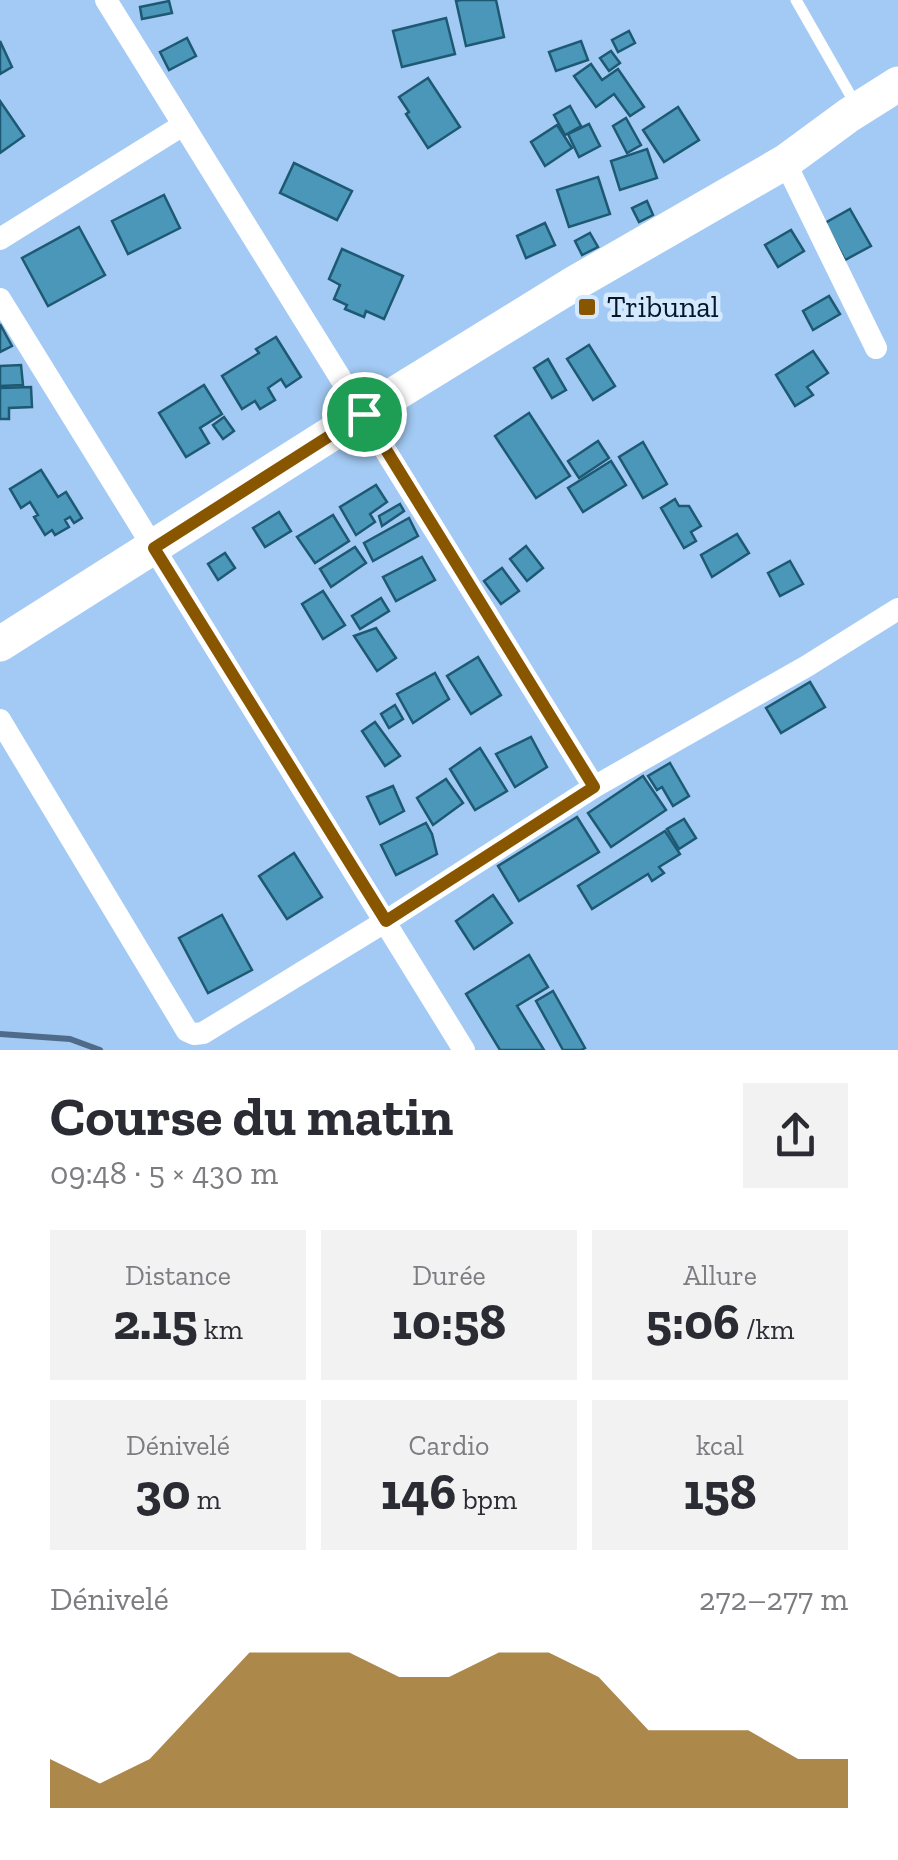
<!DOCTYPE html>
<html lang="fr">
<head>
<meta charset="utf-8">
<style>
	body { margin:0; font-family:"Zilla Slab",serif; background:#f2f2f3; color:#2b2b33; height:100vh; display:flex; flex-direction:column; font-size:38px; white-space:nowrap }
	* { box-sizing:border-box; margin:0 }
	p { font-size:32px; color:#7c7c81 }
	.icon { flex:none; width:55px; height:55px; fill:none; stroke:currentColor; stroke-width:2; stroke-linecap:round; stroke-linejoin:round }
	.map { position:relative; height:1050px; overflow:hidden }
	.sheet { display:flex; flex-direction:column; background:#fff; flex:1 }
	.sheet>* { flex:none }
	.pin { position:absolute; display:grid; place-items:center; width:85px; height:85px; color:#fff; margin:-42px; border:5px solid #fff; border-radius:50%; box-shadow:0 2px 10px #0007 }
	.round { display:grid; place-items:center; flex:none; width:105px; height:105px; border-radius:0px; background:#f2f2f3 }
	.headline { display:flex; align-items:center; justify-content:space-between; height:170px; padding:0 50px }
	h1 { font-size:55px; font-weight:700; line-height:75px }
	.figures { display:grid; grid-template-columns:repeat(3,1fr); gap:15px; height:170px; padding:10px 50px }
	.figures div { display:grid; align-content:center; border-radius:0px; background:#f2f2f3; text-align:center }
	.figures b { font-size:50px; font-weight:700 }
	.figures small { font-size:28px; font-weight:400 }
	.figures p { font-size:28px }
	.chart { height:280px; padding:20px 50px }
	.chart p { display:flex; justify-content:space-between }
	.chart svg { width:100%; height:180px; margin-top:10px; fill:#895600; opacity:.7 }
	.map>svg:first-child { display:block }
</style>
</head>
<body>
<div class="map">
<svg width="898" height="1050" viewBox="0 0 898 1050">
	<rect width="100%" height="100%" fill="#a3caf4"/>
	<!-- building -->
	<g fill="#4b97ba" stroke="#1e5973" stroke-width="2.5">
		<polygon points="461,0 496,0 504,37 466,46 456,1"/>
		<polygon points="169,1 172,13 142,19 140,7"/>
		<polygon points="446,18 455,54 402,67 393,31"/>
		<polygon points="629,31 635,43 618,52 612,40"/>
		<polygon points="187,38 196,56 169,70 160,52"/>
		<polygon points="0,41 12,67 0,74"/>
		<polygon points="581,41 588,60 556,71 549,52"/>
		<polygon points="611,51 620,63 609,71 600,58"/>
		<polygon points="591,64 602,80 618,69 644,107 630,116 614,94 596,107 574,76"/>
		<polygon points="428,78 460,127 428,148 406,114 409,112 399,97"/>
		<polygon points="0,101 24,136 0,153"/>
		<polygon points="570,106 581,126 565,135 554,115"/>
		<polygon points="678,107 699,140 664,162 643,130"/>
		<polygon points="626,118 641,145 627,153 613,126"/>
		<polygon points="589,124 600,146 579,157 568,134"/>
		<polygon points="557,125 572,148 545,166 531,142"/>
		<polygon points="647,149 657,178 620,190 611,161"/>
		<polygon points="294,163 352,191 337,220 280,193"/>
		<polygon points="598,177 610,214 569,227 557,190"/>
		<polygon points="164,195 180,228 128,254 112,221"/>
		<polygon points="647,201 653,215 639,222 632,208"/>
		<polygon points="850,209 871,246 845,260 825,223"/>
		<polygon points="545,223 555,245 526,258 517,236"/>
		<polygon points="79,227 105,275 48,306 22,258"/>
		<polygon points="791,230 804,251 778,267 765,245"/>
		<polygon points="590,233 598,247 582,255 575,241"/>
		<polygon points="342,249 403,276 384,319 366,311 364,317 345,309 347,305 334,299 340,285 329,279"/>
		<polygon points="829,296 840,314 813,330 803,311"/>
		<polygon points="0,324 12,346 0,352"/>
		<polygon points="276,337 301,377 286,387 281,379 268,388 275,400 260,409 255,401 242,409 222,376 259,353 256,349"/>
		<polygon points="589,345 615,386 593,400 567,359"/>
		<polygon points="813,351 828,373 807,387 813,395 795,406 776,375"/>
		<polygon points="548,359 566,390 552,398 534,368"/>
		<polygon points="21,365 23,385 0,386 0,366"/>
		<polygon points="204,385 222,414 200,428 209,443 186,457 159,413"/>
		<polygon points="31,387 32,407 9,408 9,419 0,419 0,388"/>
		<polygon points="529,413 570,476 536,498 495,436"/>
		<polygon points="224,417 234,431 223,439 213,425"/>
		<polygon points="598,441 609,458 579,478 568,461"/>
		<polygon points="643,442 667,484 643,498 619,457"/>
		<polygon points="611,461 626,485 583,512 568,488"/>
		<polygon points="41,470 58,497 66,492 82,518 74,523 70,517 65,520 69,527 55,535 52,530 45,535 34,517 38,515 30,502 21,508 10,489"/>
		<polygon points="376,485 387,502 370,514 375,522 356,535 340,507"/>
		<polygon points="675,499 679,506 689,506 701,526 691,532 696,541 684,548 661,508"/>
		<polygon points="400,504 404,511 382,526 379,516"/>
		<polygon points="279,512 291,531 265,547 253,528"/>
		<polygon points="333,515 349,541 315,563 297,537"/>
		<polygon points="409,518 418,536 373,561 364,543"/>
		<polygon points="737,534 749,553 712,577 701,555"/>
		<polygon points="526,546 543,568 527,581 510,559"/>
		<polygon points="355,547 366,563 331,587 320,569"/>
		<polygon points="225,553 235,568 218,580 208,564"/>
		<polygon points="422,557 435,580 396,601 383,577"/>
		<polygon points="790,561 803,584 780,596 768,573"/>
		<polygon points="502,568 519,591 501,604 484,581"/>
		<polygon points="323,591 345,625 323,639 302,604"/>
		<polygon points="381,598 389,611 360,629 352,616"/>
		<polygon points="376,628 396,658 377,671 354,636"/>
		<polygon points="478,657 501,695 471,714 447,676"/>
		<polygon points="435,673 449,699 413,723 397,694"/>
		<polygon points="810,682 825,707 781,733 766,708"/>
		<polygon points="395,705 403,719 389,728 381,714"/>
		<polygon points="375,722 400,756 385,766 362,731"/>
		<polygon points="531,737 547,767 515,787 496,754"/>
		<polygon points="480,748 507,791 475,810 450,769"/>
		<polygon points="670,763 689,796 673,806 662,787 657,790 648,776"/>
		<polygon points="643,776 666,810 611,847 588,813"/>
		<polygon points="446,779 463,803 433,825 417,798"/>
		<polygon points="393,786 404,811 380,824 367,797"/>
		<polygon points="577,817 599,852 519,901 498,866"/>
		<polygon points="684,819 696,838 679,849 667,829"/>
		<polygon points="426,823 432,834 437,854 396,875 381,845"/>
		<polygon points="665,831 680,854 659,867 664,873 652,881 648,874 592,909 578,886"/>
		<polygon points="294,853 322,897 287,919 259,876"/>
		<polygon points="493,895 512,923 474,949 456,921"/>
		<polygon points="222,915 252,970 208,993 179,938"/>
		<polygon points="529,955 548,987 517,1006 544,1050 500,1050 466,994"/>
		<polygon points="553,991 585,1048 581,1050 563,1050 536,1001"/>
	</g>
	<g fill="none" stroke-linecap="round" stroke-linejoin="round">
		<!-- lane -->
		<polyline stroke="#fff" stroke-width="11" points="796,0 856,105"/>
		<!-- street -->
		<g stroke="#fff" stroke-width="22">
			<polyline points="106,0 594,787"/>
			<polyline points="785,162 876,348"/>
			<polyline points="0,239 183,125"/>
			<polyline points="0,299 464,1050"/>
			<polyline points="0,720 187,1031 194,1034 203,1033 386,921 594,787 807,666 898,609"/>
		</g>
		<!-- primary -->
		<polyline stroke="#fff" stroke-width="35" points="0,644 364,413 575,283 785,162 849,115 898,84"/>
		<!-- rail -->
		<polyline stroke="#4f6b89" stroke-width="6" points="0,1034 70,1039 100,1050"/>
	</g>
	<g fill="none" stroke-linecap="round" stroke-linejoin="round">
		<defs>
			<polygon id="route" points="364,414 594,787 386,921 154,548"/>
		</defs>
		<!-- route casing -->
		<use href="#route" stroke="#fff" stroke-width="20"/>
		<!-- route -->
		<use href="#route" stroke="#895600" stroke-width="12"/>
	</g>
	<!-- markers -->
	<rect fill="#895600" stroke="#d5e9fe" stroke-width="4" x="577" y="297" width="20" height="20" rx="5"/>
	<g text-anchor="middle" stroke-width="9" stroke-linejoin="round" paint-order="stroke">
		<!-- poi labels -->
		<g font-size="30" fill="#041629" stroke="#d5e9fe" text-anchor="start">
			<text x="607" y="317">Tribunal</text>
		</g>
	</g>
</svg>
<div class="pin" style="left:364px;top:414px;background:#1e9e55"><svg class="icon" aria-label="arrive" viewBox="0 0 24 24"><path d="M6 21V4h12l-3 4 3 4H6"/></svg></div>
</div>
<section class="sheet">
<div class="headline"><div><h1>Course du matin</h1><p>09:48 · 5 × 430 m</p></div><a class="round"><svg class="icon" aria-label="share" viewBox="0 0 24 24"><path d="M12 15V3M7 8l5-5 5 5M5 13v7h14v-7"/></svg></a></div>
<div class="figures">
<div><p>Distance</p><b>2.15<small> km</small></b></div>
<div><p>Durée</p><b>10:58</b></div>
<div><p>Allure</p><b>5:06<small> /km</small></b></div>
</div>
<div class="figures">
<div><p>Dénivelé</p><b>30<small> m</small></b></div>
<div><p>Cardio</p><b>146<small> bpm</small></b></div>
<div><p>kcal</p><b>158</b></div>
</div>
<div class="chart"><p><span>Dénivelé</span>272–277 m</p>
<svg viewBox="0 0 160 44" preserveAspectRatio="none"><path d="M0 44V32L10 38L20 32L30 19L40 6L50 6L60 6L70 12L80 12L90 6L100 6L110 12L120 25L130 25L140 25L150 32L160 32V44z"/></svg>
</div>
</section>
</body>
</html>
